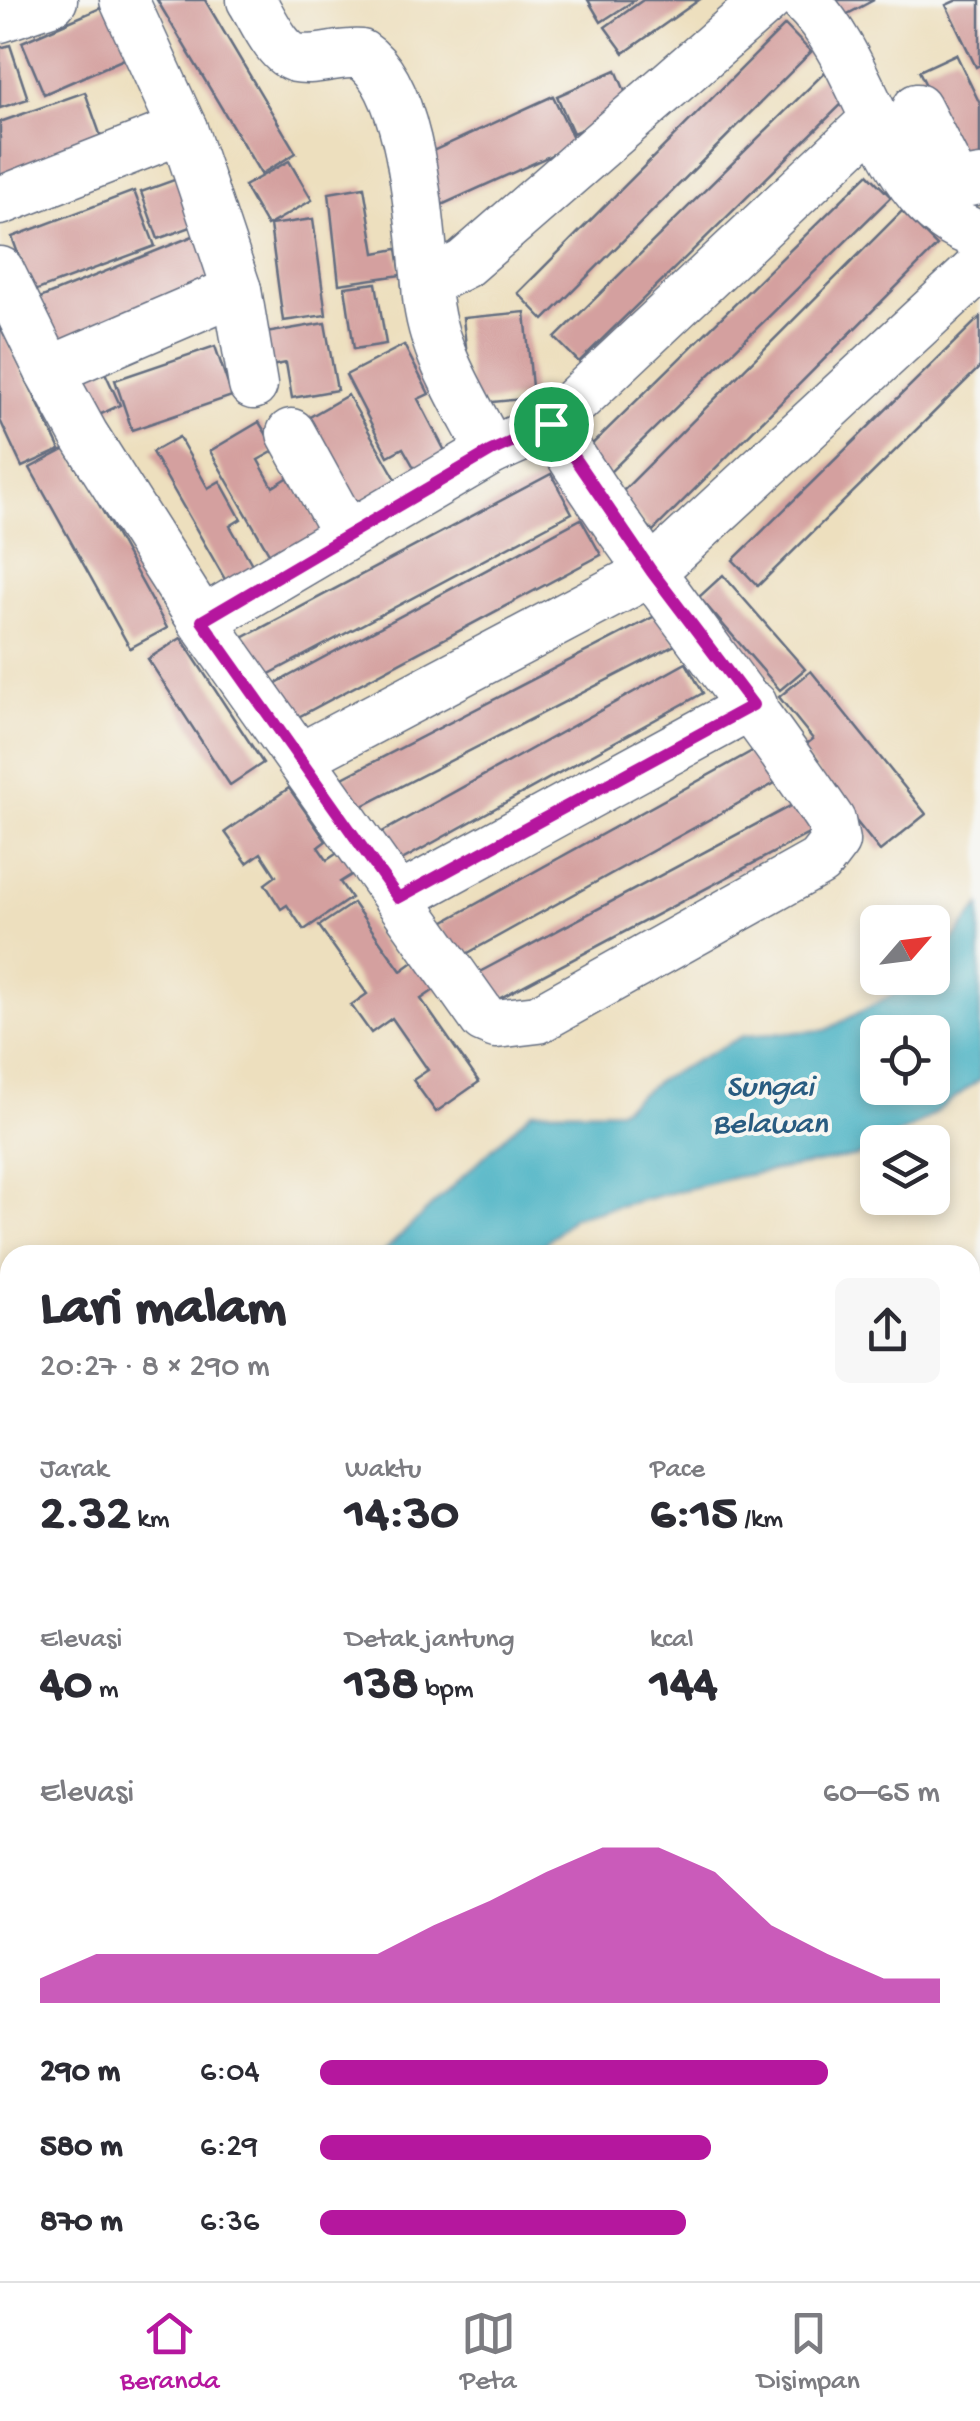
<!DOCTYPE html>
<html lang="id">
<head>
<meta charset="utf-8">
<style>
	body { margin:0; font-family:"Gochi Hand",sans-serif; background:#f7f7f7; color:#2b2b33; height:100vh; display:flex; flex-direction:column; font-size:38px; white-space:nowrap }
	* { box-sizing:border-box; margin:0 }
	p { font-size:32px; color:#7c7c81 }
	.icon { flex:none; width:55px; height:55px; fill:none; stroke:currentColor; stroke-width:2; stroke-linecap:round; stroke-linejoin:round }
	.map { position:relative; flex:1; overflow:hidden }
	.sheet { position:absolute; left:0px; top:1245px; width:980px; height:1038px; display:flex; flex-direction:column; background:#fff; border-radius:30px 30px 0 0; box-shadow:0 5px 15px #0003 }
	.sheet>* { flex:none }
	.needle { width:65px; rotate:62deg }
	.buttons { position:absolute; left:860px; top:905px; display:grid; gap:20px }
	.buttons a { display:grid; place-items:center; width:90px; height:90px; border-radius:15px; background:#fff; box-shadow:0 5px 15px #0003; font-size:50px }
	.pin { position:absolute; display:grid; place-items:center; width:85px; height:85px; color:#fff; margin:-42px; border:5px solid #fff; border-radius:50%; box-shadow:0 2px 10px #0007 }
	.round { display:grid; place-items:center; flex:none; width:105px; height:105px; border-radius:15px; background:#f7f7f7 }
	.headline { display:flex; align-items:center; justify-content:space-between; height:170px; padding:0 40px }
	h1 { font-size:55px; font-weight:800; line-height:75px }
	.figures { display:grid; grid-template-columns:repeat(3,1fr); gap:15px; height:170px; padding:10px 40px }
	.figures div { display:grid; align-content:center }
	.figures b { font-size:50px; font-weight:800 }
	.figures small { font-size:28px; font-weight:400 }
	.figures p { font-size:28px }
	.chart { height:280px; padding:20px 40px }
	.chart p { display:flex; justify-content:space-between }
	.chart svg { width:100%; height:180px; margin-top:10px; fill:#b5179e; opacity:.7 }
	ul { padding:0 40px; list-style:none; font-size:32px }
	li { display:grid; grid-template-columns:160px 120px 1fr; align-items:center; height:75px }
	li i { height:25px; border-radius:12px; background:#b5179e }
	.tabs { display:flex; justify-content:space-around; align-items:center; height:140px; border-top:2px solid #e1e1e2; background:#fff; font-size:28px; color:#7c7c81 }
	.tabs a { display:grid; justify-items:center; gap:5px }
	.tabs .active { color:#b5179e }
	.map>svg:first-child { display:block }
</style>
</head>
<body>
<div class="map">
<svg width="980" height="2281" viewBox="0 0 980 2281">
	<rect width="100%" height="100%" fill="#f6f6f2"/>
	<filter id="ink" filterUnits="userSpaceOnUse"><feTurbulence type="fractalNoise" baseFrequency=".01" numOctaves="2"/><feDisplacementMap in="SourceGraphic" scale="20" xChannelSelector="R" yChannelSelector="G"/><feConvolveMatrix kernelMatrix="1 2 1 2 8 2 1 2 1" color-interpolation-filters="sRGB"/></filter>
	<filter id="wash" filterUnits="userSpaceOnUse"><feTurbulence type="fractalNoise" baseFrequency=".0048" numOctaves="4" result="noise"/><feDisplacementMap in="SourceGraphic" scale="40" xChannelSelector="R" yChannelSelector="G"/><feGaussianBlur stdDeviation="2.25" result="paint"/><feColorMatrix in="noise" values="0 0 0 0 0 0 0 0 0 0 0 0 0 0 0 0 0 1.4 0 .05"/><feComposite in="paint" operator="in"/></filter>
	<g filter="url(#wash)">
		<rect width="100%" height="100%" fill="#eddfbe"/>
		<!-- water -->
		<g fill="#44b0c2" stroke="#307090" stroke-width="2.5" fill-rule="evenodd">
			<path d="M980,905V1079L925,1120L858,1156L736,1177L573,1217L533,1255H380L532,1111L619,1110L659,1080L743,1036L826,1030L924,978H932L933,967ZM878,1032H932V1088H878Z"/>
			<polygon points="10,1593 10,1770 0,1781 0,1603"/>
		</g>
		<g id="blocks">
			<!-- building -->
			<g fill="#d4a09f">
				<polygon points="157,0 205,0 296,153 261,174"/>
				<polygon points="588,0 635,0 601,22"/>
				<polygon points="643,0 699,0 624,53 605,27"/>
				<polygon points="823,0 874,0 834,21"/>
				<polygon points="957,0 980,0 980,65 976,67 946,5"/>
				<polygon points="110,4 131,56 44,94 22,42"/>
				<polygon points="785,25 811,52 544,320 518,293"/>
				<polygon points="10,45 28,99 0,108 0,48"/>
				<polygon points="956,54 980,104 980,173 971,177 919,71"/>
				<polygon points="616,70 632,108 573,133 557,96"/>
				<polygon points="825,72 849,97 579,362 555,338"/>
				<polygon points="85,92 105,148 0,185 0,122"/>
				<polygon points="553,96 576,144 437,207 415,159"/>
				<polygon points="289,161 312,200 267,226 244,186"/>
				<polygon points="868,174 891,197 603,479 581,455"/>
				<polygon points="185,176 202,223 158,239 141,192"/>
				<polygon points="364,187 375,253 397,249 401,275 339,284 329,193"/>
				<polygon points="134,191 155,246 32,292 12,237"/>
				<polygon points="902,211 937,246 653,531 618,496"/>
				<polygon points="313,219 326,315 283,321 270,225"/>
				<polygon points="198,234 219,285 61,349 40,298"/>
				<polygon points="376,283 386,344 354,349 345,287"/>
				<polygon points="525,312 533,398 472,404 463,318"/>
				<polygon points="980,317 980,367 758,586 733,560"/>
				<polygon points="325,323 337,390 292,398 286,363 266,367 260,334"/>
				<polygon points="0,324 60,450 22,467 0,420"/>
				<polygon points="404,345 429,394 418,399 446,453 415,469 403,448 388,456 346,375"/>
				<polygon points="215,346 232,396 132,430 115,380"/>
				<polygon points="102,366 120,405 93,418 74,379"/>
				<polygon points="348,395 397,481 350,508 301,422"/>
				<polygon points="259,422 276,450 258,460 273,487 292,475 325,532 274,562 210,451"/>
				<polygon points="179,437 208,488 220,481 241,519 230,526 257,573 230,588 152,452"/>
				<polygon points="68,448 167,628 130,648 30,468"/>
				<polygon points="551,474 572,513 256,681 235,642"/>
				<polygon points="581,519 601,555 285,724 267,688"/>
				<polygon points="723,575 805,669 780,690 699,597"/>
				<polygon points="661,613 677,644 349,813 333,783"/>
				<polygon points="181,638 263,763 230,785 148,659"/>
				<polygon points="686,663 703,693 391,866 375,836"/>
				<polygon points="811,671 926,814 880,851 799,750 813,739 779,697"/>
				<polygon points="756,749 775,783 457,959 438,925"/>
				<polygon points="289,788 326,841 318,847 327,860 342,850 356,872 340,882 351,898 304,930 287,905 281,909 265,884 276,876 261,853 247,863 225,832"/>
				<polygon points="798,802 814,831 489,1004 474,975"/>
				<polygon points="353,903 401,971 419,958 440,986 421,999 479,1082 436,1112 413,1080 428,1070 392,1018 371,1033 351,1005 367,994 319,926"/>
				<polygon points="136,2272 204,2272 213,2281 128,2281"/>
				<polygon points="426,2272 518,2272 512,2281 437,2281"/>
				<polygon points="572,2272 608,2272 594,2281 578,2281"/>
			</g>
		</g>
	</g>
	<g filter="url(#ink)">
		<use href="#blocks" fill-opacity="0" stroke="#646d80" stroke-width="2.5"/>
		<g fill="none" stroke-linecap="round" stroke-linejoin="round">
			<defs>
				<g id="minor">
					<path d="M251,0C261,15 277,54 296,58C315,62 340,52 361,54C414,89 419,224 426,283"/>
					<path d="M804,0C871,64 884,207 980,235"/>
					<polyline points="0,18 53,0"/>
					<polyline points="917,108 951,174 964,183 980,180"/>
					<polyline points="0,201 183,129"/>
					<polyline points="0,271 49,371 237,290 183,129 124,0"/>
					<polyline points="237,290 253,385"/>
					<path d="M49,371L84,435L202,621L484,1019L496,1024L538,1019L819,862L835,841L831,821C741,687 636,562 551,424L491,451L202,621"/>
					<polyline points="551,424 874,120"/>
					<polyline points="291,433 347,535"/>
					<path d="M491,451C462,396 428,346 426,283L464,264L767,0"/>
					<polyline points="301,757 651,572 980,267"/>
					<polyline points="399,898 753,705"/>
					<polyline points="718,2272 722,2281"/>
					<polyline points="321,2281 328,2272"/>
				</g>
			</defs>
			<!-- minor casing -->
			<use href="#minor" stroke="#646d80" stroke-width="51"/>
			<!-- minor -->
			<use href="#minor" stroke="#fff" stroke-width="48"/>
		</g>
	</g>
	<g fill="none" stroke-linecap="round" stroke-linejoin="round" filter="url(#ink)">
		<defs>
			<polygon id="route" points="551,424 652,572 753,705 398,898 202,621 491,451"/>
		</defs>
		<!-- route casing -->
		<use href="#route" stroke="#fff" stroke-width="20"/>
		<!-- route -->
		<use href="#route" stroke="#b5179e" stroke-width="12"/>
	</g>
	<g text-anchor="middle" stroke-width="8" stroke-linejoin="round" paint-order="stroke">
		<!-- water labels -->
		<g font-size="32" font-style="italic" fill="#295c81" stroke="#f6f6f2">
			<text x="770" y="1095">Sungai<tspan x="770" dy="37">Belawan</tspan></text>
		</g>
	</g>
</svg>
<div class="buttons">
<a><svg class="needle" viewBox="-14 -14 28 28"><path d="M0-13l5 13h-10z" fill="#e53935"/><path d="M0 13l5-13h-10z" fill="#7c7c81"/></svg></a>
<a><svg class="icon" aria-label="locate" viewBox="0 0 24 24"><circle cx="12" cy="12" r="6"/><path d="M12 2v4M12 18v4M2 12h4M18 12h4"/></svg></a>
<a><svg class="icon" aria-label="layers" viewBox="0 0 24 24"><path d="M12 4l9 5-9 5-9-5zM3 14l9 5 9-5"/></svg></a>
</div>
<div class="pin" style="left:551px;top:424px;background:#1e9e55"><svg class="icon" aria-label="arrive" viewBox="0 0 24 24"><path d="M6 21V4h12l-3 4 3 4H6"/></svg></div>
<section class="sheet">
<div class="headline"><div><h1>Lari malam</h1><p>20:27 · 8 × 290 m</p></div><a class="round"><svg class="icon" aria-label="share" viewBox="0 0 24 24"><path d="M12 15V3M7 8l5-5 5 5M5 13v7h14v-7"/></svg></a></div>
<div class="figures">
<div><p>Jarak</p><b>2.32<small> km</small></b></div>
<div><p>Waktu</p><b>14:30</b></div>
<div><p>Pace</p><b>6:15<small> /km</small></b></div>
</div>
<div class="figures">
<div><p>Elevasi</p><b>40<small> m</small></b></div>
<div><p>Detak jantung</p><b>138<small> bpm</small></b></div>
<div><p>kcal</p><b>144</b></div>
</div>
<div class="chart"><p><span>Elevasi</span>60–65 m</p>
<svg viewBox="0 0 160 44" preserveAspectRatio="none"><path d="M0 44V38L10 32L20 32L30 32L40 32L50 32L60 32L70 25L80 19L90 12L100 6L110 6L120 12L130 25L140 32L150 38L160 38V44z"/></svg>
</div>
<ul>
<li><b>290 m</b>6:04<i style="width:82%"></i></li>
<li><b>580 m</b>6:29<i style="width:63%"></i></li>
<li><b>870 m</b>6:36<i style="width:59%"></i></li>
</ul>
</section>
</div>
<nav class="tabs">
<a class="active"><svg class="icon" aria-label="home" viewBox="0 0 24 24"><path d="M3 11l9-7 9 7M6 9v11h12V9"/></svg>Beranda</a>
<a><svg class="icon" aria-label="map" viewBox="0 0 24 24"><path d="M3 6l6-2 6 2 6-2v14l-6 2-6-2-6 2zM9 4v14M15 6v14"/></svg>Peta</a>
<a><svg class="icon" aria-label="saved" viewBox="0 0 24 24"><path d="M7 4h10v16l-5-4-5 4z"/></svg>Disimpan</a>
</nav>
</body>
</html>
